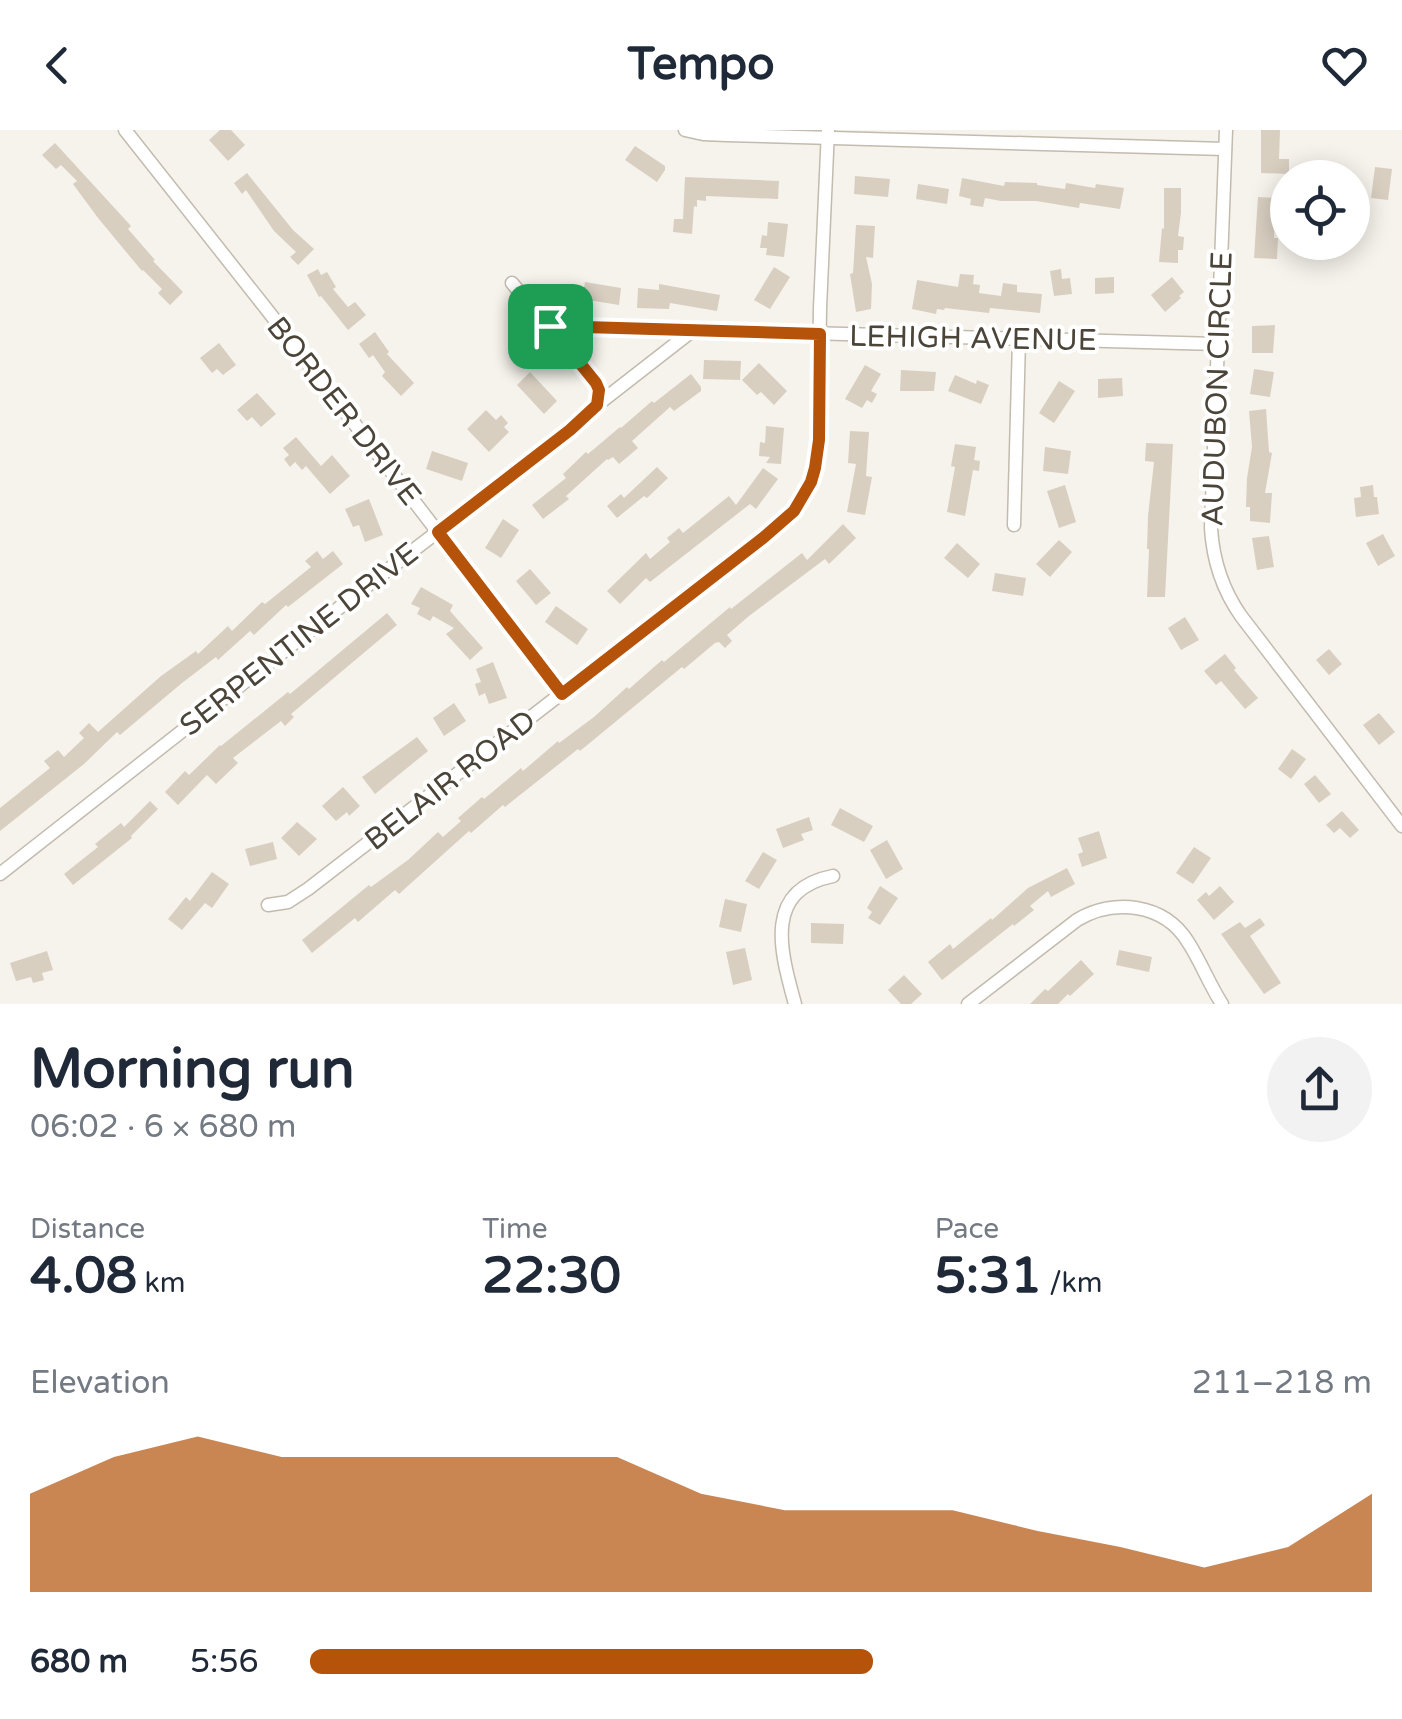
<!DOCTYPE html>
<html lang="en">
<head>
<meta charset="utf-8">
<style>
	body { margin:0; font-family:"Varela Round",sans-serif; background:#f2f2f3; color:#1f2937; height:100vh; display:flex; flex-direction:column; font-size:38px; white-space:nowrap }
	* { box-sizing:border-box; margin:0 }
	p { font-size:32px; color:#747a83 }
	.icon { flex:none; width:55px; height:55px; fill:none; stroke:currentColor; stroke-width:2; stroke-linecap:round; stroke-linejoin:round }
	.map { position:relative; height:874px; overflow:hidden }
	.panel { display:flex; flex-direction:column; background:#fff; flex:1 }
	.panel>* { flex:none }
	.controls { position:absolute; left:1270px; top:30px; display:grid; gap:20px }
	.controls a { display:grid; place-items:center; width:100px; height:100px; border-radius:50%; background:#fff; box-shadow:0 5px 25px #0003; font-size:50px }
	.pin { position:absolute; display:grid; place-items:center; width:85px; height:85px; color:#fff; margin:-42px; border-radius:20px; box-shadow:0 5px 15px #0006 }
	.round { display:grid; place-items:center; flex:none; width:105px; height:105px; border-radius:52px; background:#f2f2f3 }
	.summary { display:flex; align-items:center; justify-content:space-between; height:170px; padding:0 30px }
	h1 { font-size:55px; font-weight:700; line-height:75px }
	.stats { display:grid; grid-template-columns:repeat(3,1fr); gap:15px; height:170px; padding:10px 30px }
	.stats div { display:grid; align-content:center }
	.stats b { font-size:50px; font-weight:700 }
	.stats small { font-size:28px; font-weight:400 }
	.stats p { font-size:28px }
	.chart { height:280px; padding:20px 30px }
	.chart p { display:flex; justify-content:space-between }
	.chart svg { width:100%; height:180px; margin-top:10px; fill:#b45309; opacity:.7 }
	ul { padding:0 30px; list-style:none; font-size:32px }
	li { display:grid; grid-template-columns:160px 120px 1fr; align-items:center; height:75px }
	li i { height:25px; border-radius:12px; background:#b45309 }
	header { display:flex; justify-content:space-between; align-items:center; height:130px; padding:0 30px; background:#fff; font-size:45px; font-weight:700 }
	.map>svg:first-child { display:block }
</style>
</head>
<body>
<header><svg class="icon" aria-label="back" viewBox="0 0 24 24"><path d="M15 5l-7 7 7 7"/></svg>Tempo<svg class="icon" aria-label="heart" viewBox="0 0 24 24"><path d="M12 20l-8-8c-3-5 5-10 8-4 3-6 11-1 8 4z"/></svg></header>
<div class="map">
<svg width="1402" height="874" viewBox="0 0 1402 874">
	<rect width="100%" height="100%" fill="#f6f3ec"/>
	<!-- building -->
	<g fill="#d8cfc1">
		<polygon points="220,0 231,0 245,15 228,31 209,10"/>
		<polygon points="1261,0 1280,0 1279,29 1289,29 1289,44 1261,43"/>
		<polygon points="55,13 131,96 128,99 155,130 153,131 183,162 170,175 158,163 162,159 143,140 142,141 98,88 73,54 77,51 61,35 56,39 42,25"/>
		<polygon points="635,16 665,36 665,40 657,52 625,30"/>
		<polygon points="1375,37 1392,39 1388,70 1371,68"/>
		<polygon points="247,43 293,100 314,119 298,135 290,127 296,122 274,101 246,60 242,64 234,53"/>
		<polygon points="855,46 890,49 888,67 854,64"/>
		<polygon points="685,47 779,51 778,69 706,66 706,71 697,70 697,77 694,76 692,104 673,102 674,89 683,89"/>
		<polygon points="962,48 1004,56 1005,52 1037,53 1037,55 1065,59 1066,53 1095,58 1096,54 1124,58 1120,79 1080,73 1079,78 1036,71 1001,71 985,68 983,77 970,75 971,69 959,66"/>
		<polygon points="918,54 949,59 947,74 916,69"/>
		<polygon points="1164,58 1181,58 1181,83 1178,106 1184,107 1183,120 1178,120 1178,133 1159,132 1162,98 1164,99"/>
		<polygon points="1258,67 1275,68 1274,108 1278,108 1277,129 1254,128"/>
		<polygon points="768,92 788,94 784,127 766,125 767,118 760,118 762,105 767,106"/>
		<polygon points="856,95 875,96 873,128 866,127 872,154 871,179 856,182 850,144 853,143"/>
		<polygon points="774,137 790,147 770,179 754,170"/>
		<polygon points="318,139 321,145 327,142 336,157 333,159 348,177 355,172 366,185 348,200 321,166 319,167 307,145"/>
		<polygon points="1061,139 1062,149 1070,148 1072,164 1054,166 1050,141"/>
		<polygon points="960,144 974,145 973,154 980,155 979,163 1001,166 1003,153 1017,155 1017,162 1042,164 1040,183 990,178 989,183 945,178 944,180 937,179 936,184 912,179 917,150 958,157"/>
		<polygon points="1114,147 1114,163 1095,164 1095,148"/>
		<polygon points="1172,147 1184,162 1179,166 1181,168 1165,182 1151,165"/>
		<polygon points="585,152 621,158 619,175 582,169"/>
		<polygon points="659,154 720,165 717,181 670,173 669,179 637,178 638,158 659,160"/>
		<polygon points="1275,195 1273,223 1252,223 1252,196"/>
		<polygon points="375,202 389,222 387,224 414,253 401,266 382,246 385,242 373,225 369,228 359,214"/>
		<polygon points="219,213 236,235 223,245 217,239 212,243 200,228"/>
		<polygon points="704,230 741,231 740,250 703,249"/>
		<polygon points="759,233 787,261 774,275 761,262 757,265 742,250"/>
		<polygon points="865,235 881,244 871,261 877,264 872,273 867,270 862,278 845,269"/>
		<polygon points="1254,239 1274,242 1270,267 1250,264"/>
		<polygon points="901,240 936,242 934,261 900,261"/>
		<polygon points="530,242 557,271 544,284 517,255"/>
		<polygon points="691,244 701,257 701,261 674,281 670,277 632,311 638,318 619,334 613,327 608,330 607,329 566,366 569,369 543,389 532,375 566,348 563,344 586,322 588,324 620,297 621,298 652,271 654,273"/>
		<polygon points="955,245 976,254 977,250 989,255 981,274 948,261"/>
		<polygon points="1122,248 1123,266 1098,268 1098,249"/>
		<polygon points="1059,251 1075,261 1054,293 1039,283"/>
		<polygon points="257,263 276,284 261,297 252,287 247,291 237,280"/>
		<polygon points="1266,279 1269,322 1272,323 1265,363 1272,363 1270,393 1250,391 1250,377 1246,377 1247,348 1252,317 1249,281"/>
		<polygon points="486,280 496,290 501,285 508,293 504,297 509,302 489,322 467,299"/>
		<polygon points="766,296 784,298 781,334 766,333 770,327 759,326 760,312 765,313"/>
		<polygon points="850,301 869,302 866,346 872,347 865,385 847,382 856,334 848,333"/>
		<polygon points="296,307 321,336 332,325 350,346 330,364 306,336 302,340 295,332 290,337 284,329 289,325 283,318"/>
		<polygon points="1146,313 1173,314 1165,467 1147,467 1149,419 1147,419 1148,386 1154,332 1145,331"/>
		<polygon points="955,314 976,317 974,330 980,331 979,341 973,340 965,386 947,382 955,337 951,336"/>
		<polygon points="1045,317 1071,321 1068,344 1043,341"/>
		<polygon points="432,321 468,333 462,351 426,339"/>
		<polygon points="657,337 668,348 647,368 644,366 617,388 607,376 621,364 624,368"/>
		<polygon points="763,338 778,349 756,379 750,374 650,452 646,448 620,474 607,461 646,423 650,429 670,412 667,408 679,398 683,403 729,366 736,375"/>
		<polygon points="1065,355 1076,392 1059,398 1047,361"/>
		<polygon points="1373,355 1374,367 1377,367 1379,384 1356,387 1354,368 1361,367 1360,357"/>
		<polygon points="369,369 383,405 365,412 359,395 353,397 345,379"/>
		<polygon points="503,389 519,400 501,428 485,418"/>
		<polygon points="843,394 856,408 829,434 825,429 749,486 727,505 732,511 725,518 719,512 715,513 684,539 682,537 580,621 578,619 505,677 503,675 471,703 469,701 399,764 395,760 358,792 355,788 312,823 302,810 369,755 371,757 408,730 438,702 443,707 461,691 458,688 482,667 484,669 521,638 523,641 558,611 559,613 594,587 627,557 629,559 662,530 664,532 730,477 731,479 802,423 807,430"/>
		<polygon points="1383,404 1395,426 1378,436 1366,413"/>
		<polygon points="1269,406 1274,437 1257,440 1252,408"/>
		<polygon points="1059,410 1072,422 1050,447 1036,434"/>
		<polygon points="957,413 980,434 968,448 944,428"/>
		<polygon points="317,421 323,429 333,421 343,434 288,477 286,475 254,505 250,501 218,530 216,527 182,553 120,605 117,602 84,634 0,701 0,678 50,638 44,631 58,620 64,627 84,608 79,603 89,593 98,602 161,546 196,521 198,524 228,496 232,501 262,472 265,474 311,437 305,431"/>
		<polygon points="530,439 551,463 536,475 516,451"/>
		<polygon points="995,443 1026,448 1023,466 992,461"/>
		<polygon points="421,457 453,475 450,481 483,518 470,530 446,504 454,498 433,486 430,491 417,484 420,478 411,474"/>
		<polygon points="556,476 588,499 577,515 545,492"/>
		<polygon points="387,483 397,495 291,584 294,587 285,596 281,591 233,628 238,633 216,654 207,645 178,675 165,662 185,641 189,645 220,615 221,616 288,562 290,564"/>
		<polygon points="1185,487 1199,510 1181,520 1168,498"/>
		<polygon points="1329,519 1342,534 1329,545 1316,530"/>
		<polygon points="1225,524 1236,538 1234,540 1258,568 1245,579 1221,551 1216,555 1204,541"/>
		<polygon points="493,532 507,568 489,574 485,563 479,566 475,554 481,552 476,539"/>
		<polygon points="454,573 466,591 444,606 433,588"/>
		<polygon points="1379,583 1395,602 1379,615 1363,595"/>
		<polygon points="417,607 428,621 375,664 362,647"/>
		<polygon points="1292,619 1306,629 1291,649 1278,639"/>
		<polygon points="1315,645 1331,664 1319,673 1304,654"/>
		<polygon points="343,657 360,676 349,686 347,682 336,691 322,676"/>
		<polygon points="150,671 158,679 131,706 132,708 73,755 64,744 98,717 95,714 121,693 124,697"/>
		<polygon points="840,678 873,696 864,712 831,695"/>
		<polygon points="1342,681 1359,700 1350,708 1340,698 1334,703 1326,695"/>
		<polygon points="809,687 813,700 801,704 804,710 783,718 776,699"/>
		<polygon points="297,692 317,709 299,726 281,708"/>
		<polygon points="1099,701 1107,728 1082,737 1078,724 1083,722 1078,708"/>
		<polygon points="887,710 903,739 886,749 870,720"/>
		<polygon points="273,712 277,729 250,736 245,719"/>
		<polygon points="1194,717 1211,728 1193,754 1176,743"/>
		<polygon points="763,722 777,730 759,759 745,751"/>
		<polygon points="1067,738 1075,754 1051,767 1048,761 1030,776 1034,780 1014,796 1013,794 942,850 928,832 950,814 953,819 991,788 992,790 1028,758"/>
		<polygon points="212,742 229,754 212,778 205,773 182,800 168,789 186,767 190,771"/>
		<polygon points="880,756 898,768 880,795 868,788 872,782 867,778"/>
		<polygon points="1220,756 1234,772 1214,790 1197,770 1206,762 1209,766"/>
		<polygon points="725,769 747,774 741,802 719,797"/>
		<polygon points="1260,788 1265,795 1250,806 1281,853 1264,864 1221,804 1240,792 1245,798"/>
		<polygon points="811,793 844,794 843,814 811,813"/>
		<polygon points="745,818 752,850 733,855 726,822"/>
		<polygon points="1119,820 1152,827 1149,842 1116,835"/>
		<polygon points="47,821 53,840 42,843 44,850 33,853 31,847 16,851 10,833"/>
		<polygon points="1081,830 1094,844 1070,866 1068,864 1058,874 1030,874 1045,859 1048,861"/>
		<polygon points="904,845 922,864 911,874 901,874 888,860"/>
	</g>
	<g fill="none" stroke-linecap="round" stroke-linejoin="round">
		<defs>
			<g id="minor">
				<polyline points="125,0 268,181 562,564"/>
				<polyline points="685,0 703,4 727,5 1225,19"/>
				<path d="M1226,0L1211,398C1213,431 1222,459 1241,486L1402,696"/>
				<polyline points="512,153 596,253 599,260 597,275"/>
				<polyline points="550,196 1217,214"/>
				<polyline points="1014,395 1019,210"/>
				<polyline points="0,744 363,459 570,300 597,275 692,201"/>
				<polyline points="268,775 288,772 308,759 763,408 794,381 804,365 811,352 818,324 820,178 828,0"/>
				<path d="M795,874C781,823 762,760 833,746"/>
				<path d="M968,874L1077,790C1113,768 1164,773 1188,812C1201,832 1209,854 1222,874"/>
			</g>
		</defs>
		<!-- minor casing -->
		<use href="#minor" stroke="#c2bbae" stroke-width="15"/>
		<!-- minor -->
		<use href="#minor" stroke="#fff" stroke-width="12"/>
	</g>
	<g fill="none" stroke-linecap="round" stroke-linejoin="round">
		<defs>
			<polygon id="route" points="550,196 820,204 819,310 815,338 811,352 794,381 763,408 562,564 438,402 570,300 597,275 599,260 596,253"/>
		</defs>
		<!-- route casing -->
		<use href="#route" stroke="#fff" stroke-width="20"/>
		<!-- route -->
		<use href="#route" stroke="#b45309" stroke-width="12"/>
	</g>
	<g text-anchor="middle" stroke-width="8" stroke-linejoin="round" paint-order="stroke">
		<!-- street labels -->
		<g font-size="30" fill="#4b4439" stroke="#fff">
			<text transform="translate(973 208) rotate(1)" y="10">LEHIGH AVENUE</text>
			<text transform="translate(1217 259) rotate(-88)" y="10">AUDUBON CIRCLE</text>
			<text transform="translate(344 281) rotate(52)" y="10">BORDER DRIVE</text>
			<text transform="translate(299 509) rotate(-38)" y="10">SERPENTINE DRIVE</text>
			<text transform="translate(450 650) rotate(-38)" y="10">BELAIR ROAD</text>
		</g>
	</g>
</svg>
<div class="controls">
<a><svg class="icon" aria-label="locate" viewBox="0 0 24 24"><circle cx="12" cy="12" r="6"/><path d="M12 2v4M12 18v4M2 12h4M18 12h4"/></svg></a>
</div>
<div class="pin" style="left:550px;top:196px;background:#1e9e55"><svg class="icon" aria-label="arrive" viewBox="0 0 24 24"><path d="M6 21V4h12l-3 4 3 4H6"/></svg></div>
</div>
<section class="panel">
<div class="summary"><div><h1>Morning run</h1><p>06:02 · 6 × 680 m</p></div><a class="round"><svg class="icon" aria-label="share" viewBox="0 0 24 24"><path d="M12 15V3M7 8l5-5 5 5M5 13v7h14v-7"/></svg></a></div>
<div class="stats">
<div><p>Distance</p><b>4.08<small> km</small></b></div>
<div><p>Time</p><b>22:30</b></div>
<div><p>Pace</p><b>5:31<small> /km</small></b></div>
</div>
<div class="chart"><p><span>Elevation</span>211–218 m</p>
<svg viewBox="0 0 160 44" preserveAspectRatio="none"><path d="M0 44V20L10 11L20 6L30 11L40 11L50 11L60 11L70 11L80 20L90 24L100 24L110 24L120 29L130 33L140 38L150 33L160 20V44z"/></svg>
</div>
<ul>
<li><b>680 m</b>5:56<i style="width:53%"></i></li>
</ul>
</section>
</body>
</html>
